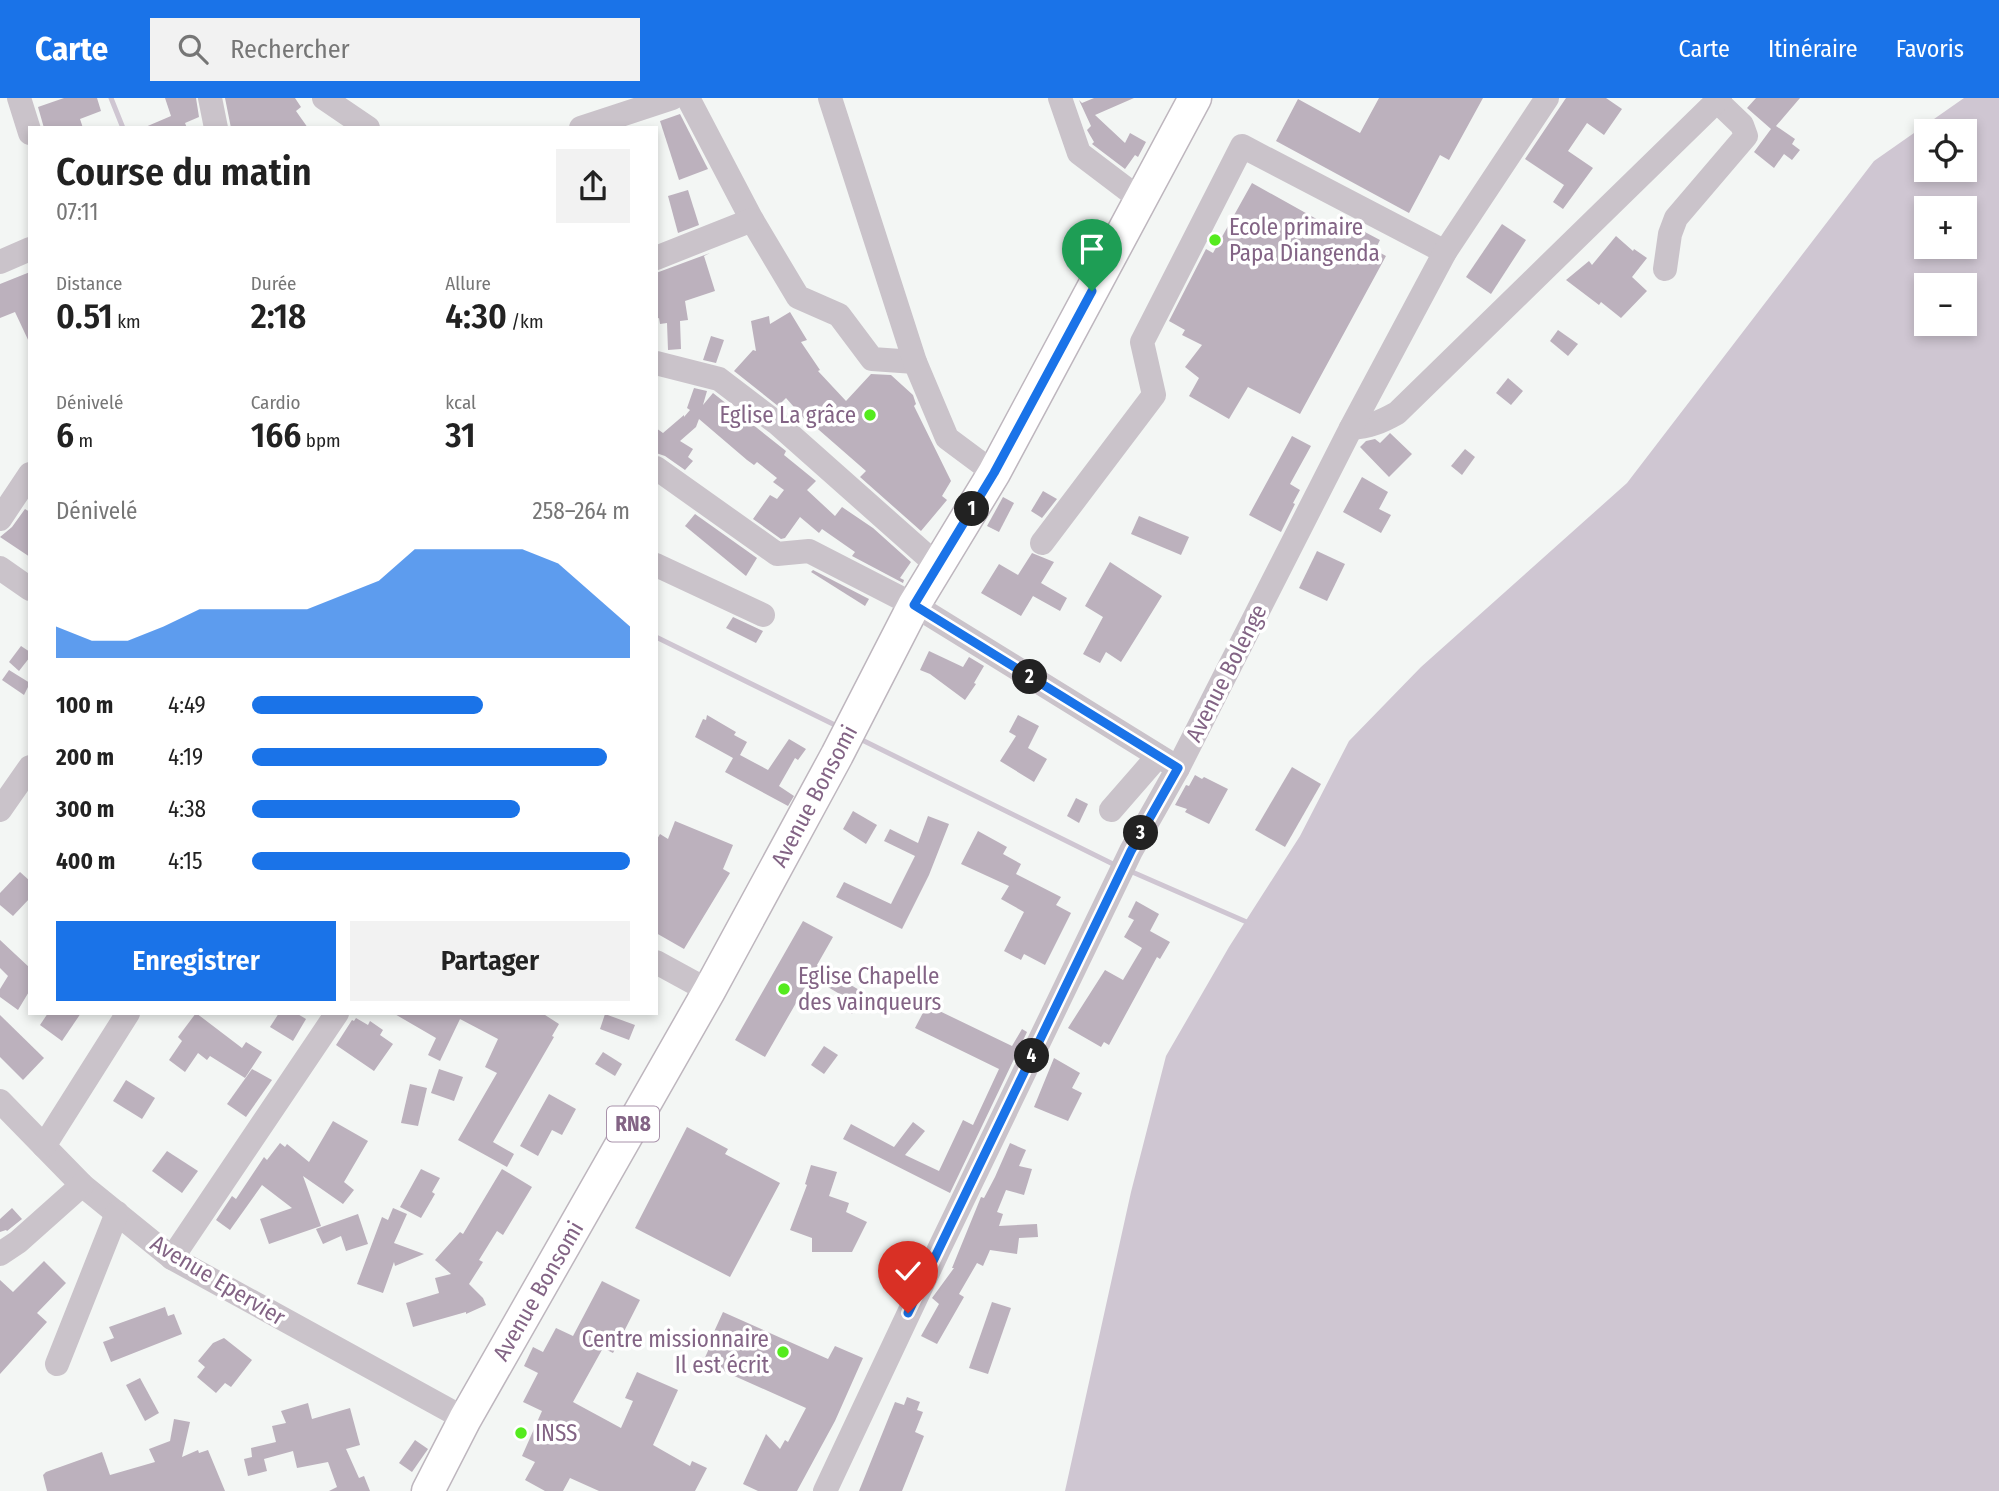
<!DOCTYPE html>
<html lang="fr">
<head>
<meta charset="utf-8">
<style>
	body { margin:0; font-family:"Fira Sans Condensed",sans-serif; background:#f2f2f2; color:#222; height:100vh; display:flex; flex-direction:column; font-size:26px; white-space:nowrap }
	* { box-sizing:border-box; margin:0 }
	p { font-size:23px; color:#767676 }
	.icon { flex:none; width:38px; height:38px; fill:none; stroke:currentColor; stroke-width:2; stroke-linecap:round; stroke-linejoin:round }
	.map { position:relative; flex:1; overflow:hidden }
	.details { position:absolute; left:28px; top:28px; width:630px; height:889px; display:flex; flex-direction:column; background:#fff; border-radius:0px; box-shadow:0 4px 10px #0003 }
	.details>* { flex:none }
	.tools { position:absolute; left:1914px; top:21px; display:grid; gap:14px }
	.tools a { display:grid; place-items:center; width:63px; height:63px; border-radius:0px; background:#fff; box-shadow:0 4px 10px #0003; font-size:35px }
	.pin { position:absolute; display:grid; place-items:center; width:60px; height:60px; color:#fff; margin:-72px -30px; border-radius:50% 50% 50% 0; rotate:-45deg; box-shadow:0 0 7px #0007 }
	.pin .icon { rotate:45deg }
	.km { position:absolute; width:35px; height:35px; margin:-18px; border-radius:50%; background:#222; color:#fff; font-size:19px; line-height:35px; text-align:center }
	.round { display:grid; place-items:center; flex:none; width:74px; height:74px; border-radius:0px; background:#f2f2f2 }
	.head { display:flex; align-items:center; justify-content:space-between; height:119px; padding:0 28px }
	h1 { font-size:38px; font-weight:600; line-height:52px }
	.figures { display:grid; grid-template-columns:repeat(3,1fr); gap:10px; height:119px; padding:7px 28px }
	.figures div { display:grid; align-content:center }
	.figures b { font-size:35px; font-weight:600 }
	.figures small { font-size:19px; font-weight:400 }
	.figures p { font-size:19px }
	.chart { height:196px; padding:14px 28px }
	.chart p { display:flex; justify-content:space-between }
	.chart svg { width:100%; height:126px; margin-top:7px; fill:#1a73e8; opacity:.7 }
	.button { display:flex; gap:14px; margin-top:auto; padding:14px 28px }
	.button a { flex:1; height:80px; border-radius:0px; background:#1a73e8; color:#fff; font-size:28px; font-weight:600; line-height:80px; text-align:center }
	.button a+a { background:#f2f2f2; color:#222 }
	ul { padding:0 28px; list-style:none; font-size:23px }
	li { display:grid; grid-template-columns:112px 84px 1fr; align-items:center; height:52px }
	li i { height:18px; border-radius:9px; background:#1a73e8 }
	header { display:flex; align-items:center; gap:42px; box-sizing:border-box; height:98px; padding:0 35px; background:#1a73e8; color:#fff }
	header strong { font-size:33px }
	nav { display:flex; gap:38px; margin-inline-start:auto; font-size:24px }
	.search { width:490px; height:63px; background:#f2f2f2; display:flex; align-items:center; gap:18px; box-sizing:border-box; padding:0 24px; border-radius:0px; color:#767676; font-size:26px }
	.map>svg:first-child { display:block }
</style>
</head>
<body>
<header>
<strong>Carte</strong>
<div class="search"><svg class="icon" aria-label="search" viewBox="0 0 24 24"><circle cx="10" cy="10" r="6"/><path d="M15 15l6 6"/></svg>Rechercher</div>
<nav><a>Carte</a><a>Itinéraire</a><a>Favoris</a></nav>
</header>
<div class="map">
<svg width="1999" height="1393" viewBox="0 0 1999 1393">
	<rect width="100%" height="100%" fill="#f3f6f4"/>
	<!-- water -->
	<path fill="#cfc6d2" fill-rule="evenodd" d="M1964,0H1999V1393H1065L1131,1094L1166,958L1229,849L1300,738L1349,643L1421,569L1627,385L1874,63ZM1927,33H1965V72H1927ZM1927,110H1965V149H1927ZM1927,187H1965V226H1927Z"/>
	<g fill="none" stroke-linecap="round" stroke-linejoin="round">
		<!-- stream -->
		<g stroke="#cfc6d2" stroke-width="5">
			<polyline points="111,0 123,30"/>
			<polyline points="656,539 839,629"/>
			<polyline points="856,639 1117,768"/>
			<polyline points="1130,773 1249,825"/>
		</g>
	</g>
	<!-- building -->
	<g fill="#bcb1bd">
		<polygon points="64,0 97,0 101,13 80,21 83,30 44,30 38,9"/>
		<polygon points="165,0 196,0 199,19 185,25 187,30 143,30 171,18"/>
		<polygon points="225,0 295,0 301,9 296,13 308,30 231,30"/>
		<polygon points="1094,0 1134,0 1095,17 1125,45 1130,35 1146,44 1138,59 1135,57 1125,71 1092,46 1094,44 1087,32 1091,28 1079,2 1082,5"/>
		<polygon points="1379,0 1483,0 1449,62 1440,57 1409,115 1276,43 1298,1 1360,35"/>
		<polygon points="1566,0 1606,0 1622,11 1604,37 1587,25 1568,53 1593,70 1563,111 1553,104 1564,87 1525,61"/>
		<polygon points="1756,0 1800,0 1776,28 1795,41 1792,46 1800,52 1792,62 1784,56 1774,70 1754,54 1771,31 1747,10"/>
		<polygon points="680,16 708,71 679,82 660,23"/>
		<polygon points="1252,85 1338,133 1344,123 1380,142 1375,152 1386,158 1300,316 1248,289 1229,321 1189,298 1199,280 1185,269 1202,247 1182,237 1185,232 1169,223 1206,151 1213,155"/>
		<polygon points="688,92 699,127 678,135 668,98"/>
		<polygon points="1502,126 1526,142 1491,196 1466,179"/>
		<polygon points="1616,138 1633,153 1634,151 1647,160 1632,179 1647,193 1621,220 1601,204 1599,207 1566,182 1589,163 1592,167"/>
		<polygon points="710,155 704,158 715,193 685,203 688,222 680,223 681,251 668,252 667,225 660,226 659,220 656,221 656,175"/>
		<polygon points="30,174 30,246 15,214 0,220 0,186"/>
		<polygon points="790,214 807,242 801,244 820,272 818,273 846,303 871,276 891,277 913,297 916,306 914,308 951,383 942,398 947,402 921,433 860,379 866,373 811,325 809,326 786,300 778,308 734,273 753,252 756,253 751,223 769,218 770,226"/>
		<polygon points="1558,232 1578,246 1568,258 1550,243"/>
		<polygon points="711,238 724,242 716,265 703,262"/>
		<polygon points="1508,280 1523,293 1511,307 1496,295"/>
		<polygon points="694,290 707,293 703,307 713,295 786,353 784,357 816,383 807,392 835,418 842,409 873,430 911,464 900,480 904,482 903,485 852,458 855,454 822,431 819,435 800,419 785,440 781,441 753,421 770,397 777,401 784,392 773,384 777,380 757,364 754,367 747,362 699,321 696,329 680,343 693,351 688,359 693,363 685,372 665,358 656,355 656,330 663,335 684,317 684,319 690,312 687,310"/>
		<polygon points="1390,335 1412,356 1389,379 1360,349 1366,343 1375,341 1380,345"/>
		<polygon points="1292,338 1311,348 1290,386 1300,392 1293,405 1295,406 1281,434 1249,417"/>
		<polygon points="1465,351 1475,359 1462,377 1451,368"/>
		<polygon points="1362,379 1388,394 1379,411 1391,417 1381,435 1343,414"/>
		<polygon points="1043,393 1057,401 1042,420 1031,413"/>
		<polygon points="1003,399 1014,405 999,434 987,428"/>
		<polygon points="25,411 30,414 30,459 0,439 12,429"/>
		<polygon points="695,416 757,460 746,478 685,428"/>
		<polygon points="1139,418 1189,439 1181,457 1131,436"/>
		<polygon points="1317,453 1345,466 1327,503 1299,490"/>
		<polygon points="1032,455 1054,464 1041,485 1067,500 1060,513 1033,498 1021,518 981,495 999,466 1018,477"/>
		<polygon points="1110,464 1162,498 1121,564 1106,554 1100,565 1083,556 1103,519 1085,508"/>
		<polygon points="813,472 869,501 865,508 811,474"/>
		<polygon points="733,519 763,533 756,545 726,530"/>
		<polygon points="21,548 30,554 30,559 19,573 9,564"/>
		<polygon points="929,553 963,569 969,559 984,568 974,585 976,586 965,602 930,576 920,572"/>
		<polygon points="9,572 30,585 24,597 2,582"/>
		<polygon points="707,617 736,634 734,637 747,644 740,657 768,672 789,641 806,651 798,662 795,660 779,688 794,698 788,708 725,674 733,660 695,639 703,621 706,622"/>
		<polygon points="1018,617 1039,628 1028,650 1047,661 1034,684 1000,663 1016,638 1009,634"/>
		<polygon points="1292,669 1321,686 1285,749 1255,732"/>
		<polygon points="1195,677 1202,681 1204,679 1228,691 1209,726 1185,714 1187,711 1175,707 1186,687 1189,688"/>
		<polygon points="1076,700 1088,706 1079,725 1067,718"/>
		<polygon points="853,713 877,727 866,746 843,731"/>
		<polygon points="928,718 949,726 929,777 902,831 836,799 844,784 891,806 915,758 884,743 890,731 918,745"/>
		<polygon points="675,723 733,747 723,771 730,775 684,851 656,835 656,743 660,736 668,741"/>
		<polygon points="978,733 1007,749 1003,756 1021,766 1016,776 1061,799 1056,807 1071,815 1045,867 1024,856 1021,862 1004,853 1024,814 1001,801 1009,788 961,766"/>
		<polygon points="20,774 30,783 30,800 13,818 0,807 0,795"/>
		<polygon points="1136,803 1159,816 1150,833 1170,844 1160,861 1157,859 1109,947 1104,944 1101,949 1068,930 1105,872 1123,882 1142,850 1124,839 1134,822 1128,819"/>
		<polygon points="803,823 833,839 817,867 866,896 852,916 838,905 843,898 811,879 765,959 735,942"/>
		<polygon points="0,842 30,870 30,892 18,912 0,899 0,891 8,878 0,870"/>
		<polygon points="927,907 1012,948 1022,931 1027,934 950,1095 843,1041 851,1026 894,1049 913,1024 925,1033 905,1057 939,1073 963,1022 973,1027 999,971 915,930"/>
		<polygon points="48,915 81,915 62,943 40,927"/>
		<polygon points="196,915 242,950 246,944 262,954 245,980 210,958 207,962 198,955 185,974 169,962 182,943 178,939"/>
		<polygon points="279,915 296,915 306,921 293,943 270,929"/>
		<polygon points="393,915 542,915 559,926 552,938 554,939 493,1044 514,1056 507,1069 458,1042 497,975 485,969 498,941 460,921 440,963 428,957 436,940"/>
		<polygon points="605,916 635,927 629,942 600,931"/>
		<polygon points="0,917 44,960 23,982 0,959"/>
		<polygon points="356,920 368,927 370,923 383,932 380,937 393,946 374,973 336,947 352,922 354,923"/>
		<polygon points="824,948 838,957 824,976 811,967"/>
		<polygon points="603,954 622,966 615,978 595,966"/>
		<polygon points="1054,960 1080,975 1072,990 1082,995 1068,1023 1034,1009"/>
		<polygon points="252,971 272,982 246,1019 227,1006"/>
		<polygon points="439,971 463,979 454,1003 431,995"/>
		<polygon points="126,982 155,1000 142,1021 113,1003"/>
		<polygon points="410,986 427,990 418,1028 401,1025"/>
		<polygon points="549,996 576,1011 562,1037 552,1032 538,1058 520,1048"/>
		<polygon points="333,1023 368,1043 344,1084 354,1092 343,1106 303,1078 321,1128 269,1146 260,1121 292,1110 262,1087 230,1132 216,1122 232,1098 236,1101 264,1059 267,1062 280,1045 285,1049 287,1046 309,1064"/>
		<polygon points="687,1029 728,1051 725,1056 780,1085 730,1179 635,1130"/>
		<polygon points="1010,1045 1026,1052 1019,1068 1032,1071 1024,1097 1006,1092 997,1114 1003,1116 999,1128 1037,1126 1038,1139 1019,1140 1017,1156 990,1152 983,1168 977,1165 959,1196 964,1199 937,1246 921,1238 939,1206 932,1200 954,1170 952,1170 981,1099 984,1100 995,1079"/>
		<polygon points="167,1053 198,1073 182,1095 152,1073"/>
		<polygon points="811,1067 837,1074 829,1098 849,1105 846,1114 867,1124 852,1154 812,1154 812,1140 790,1132 807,1087 805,1086"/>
		<polygon points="421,1071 440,1080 432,1094 435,1096 421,1120 400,1109"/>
		<polygon points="502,1071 532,1089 503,1137 497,1133 479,1162 483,1164 469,1186 483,1200 486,1207 466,1216 466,1214 413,1229 406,1205 439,1195 435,1180 451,1176 435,1162 460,1134 463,1136"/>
		<polygon points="12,1110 22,1121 7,1133 6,1132 0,1134 0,1121"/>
		<polygon points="393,1110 407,1116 394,1145 424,1156 395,1168 394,1164 383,1195 357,1186 382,1119 388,1122"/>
		<polygon points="358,1116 368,1146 346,1153 341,1138 323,1146 316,1131"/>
		<polygon points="44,1163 66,1185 37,1215 47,1224 0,1276 0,1182 13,1194"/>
		<polygon points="602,1183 640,1202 613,1255 603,1250 573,1304 621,1330 633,1303 625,1300 637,1274 678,1292 653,1347 690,1368 692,1363 707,1370 695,1393 599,1393 570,1380 563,1393 545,1393 525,1382 535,1364 522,1358 542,1313 523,1304 538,1275 524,1268 533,1249 543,1254 556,1230 573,1238"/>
		<polygon points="992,1204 1011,1210 988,1276 969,1270"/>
		<polygon points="165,1209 168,1218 174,1216 182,1236 111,1264 103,1244 114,1240 109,1229"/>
		<polygon points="723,1214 828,1261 835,1248 863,1260 835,1323 797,1393 758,1393 743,1386 766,1336 780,1351 785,1342 788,1344 806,1310 703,1264 715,1237 713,1236"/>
		<polygon points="224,1240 252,1262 231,1289 225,1285 216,1295 197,1279 205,1269 198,1263 213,1245"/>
		<polygon points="140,1280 159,1315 145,1323 126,1287"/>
		<polygon points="907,1299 920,1304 917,1312 923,1314 915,1334 924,1338 902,1393 859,1393 895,1304 904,1307"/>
		<polygon points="308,1305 312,1321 350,1310 360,1347 346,1351 359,1380 364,1378 370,1393 329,1393 337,1389 328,1364 297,1370 293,1353 264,1361 267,1373 248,1378 244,1361 252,1359 251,1350 276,1344 272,1328 286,1325 281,1313"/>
		<polygon points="174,1321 190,1324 182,1359 198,1352 199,1355 208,1352 225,1393 47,1393 43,1377 46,1374 102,1354 110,1377 155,1364 149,1351 170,1343"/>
		<polygon points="415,1342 428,1351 412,1374 399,1365"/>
	</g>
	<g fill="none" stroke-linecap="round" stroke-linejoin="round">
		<defs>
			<polyline id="major" points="428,1393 465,1321 709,893 837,657 914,507 994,375 1195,0"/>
		</defs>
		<!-- major casing -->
		<use href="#major" stroke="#beb6be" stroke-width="35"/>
		<!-- minor -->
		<g stroke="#cac3ca" stroke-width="24">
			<polyline points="19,0 30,35"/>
			<polyline points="210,0 216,30"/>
			<polyline points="324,0 368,30"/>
			<polyline points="688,0 752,122 798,199 839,217 872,261 915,264"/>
			<polyline points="830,0 915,264 947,340 994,375"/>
			<polyline points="1060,0 1079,55 1141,102"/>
			<polyline points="581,30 672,0"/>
			<polyline points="656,160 752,122"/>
			<polyline points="0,164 30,151"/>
			<polyline points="1665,171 1670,136 1676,120 1746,38 1742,27 1717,3"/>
			<polyline points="656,265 719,281 778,326 938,468"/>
			<path d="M1351,330C1369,329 1381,324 1397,315L1720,0"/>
			<polyline points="656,370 777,456 809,453 914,507 1178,670"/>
			<polyline points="0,421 30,376"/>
			<polyline points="1042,445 1154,297 1142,244 1242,48 1445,154"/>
			<polyline points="656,467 763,517"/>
			<polyline points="0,470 30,491"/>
			<polyline points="0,712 30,669"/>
			<polyline points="1111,712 1158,658"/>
			<polyline points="656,864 709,893"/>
			<polyline points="0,1003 82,1087 172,1160 465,1321"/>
			<polyline points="44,1048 128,915"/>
			<polyline points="0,1156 18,1144 82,1087"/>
			<polyline points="172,1160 337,915"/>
			<polyline points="57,1266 117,1115"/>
			<polyline points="825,1393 940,1149 1131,753 1178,670 1351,330 1445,154 1547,0"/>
		</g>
		<!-- major -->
		<use href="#major" stroke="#fff" stroke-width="32"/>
	</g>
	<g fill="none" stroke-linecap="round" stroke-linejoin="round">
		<defs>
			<polyline id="route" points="908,1215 1131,753 1178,670 914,507 994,375 1092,193"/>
		</defs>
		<!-- route casing -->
		<use href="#route" stroke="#fff" stroke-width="14"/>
		<!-- route -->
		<use href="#route" stroke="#1a73e8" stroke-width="9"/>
	</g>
	<!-- markers -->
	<g fill="#55eb1e" stroke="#fff" stroke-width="2.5">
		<circle cx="1215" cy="142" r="7"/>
		<circle cx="870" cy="317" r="7"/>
		<circle cx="784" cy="891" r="7"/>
		<circle cx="783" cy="1254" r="7"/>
		<circle cx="521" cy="1335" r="7"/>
	</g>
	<g text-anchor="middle" stroke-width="7" stroke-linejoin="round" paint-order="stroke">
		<!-- shield labels -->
		<rect fill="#fff" stroke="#a892aa" stroke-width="2" x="607" y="1008.5" width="52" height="35" rx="5"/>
		<g font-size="21" font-weight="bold" fill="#836485">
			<text x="633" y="1033">RN8</text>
		</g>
		<!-- poi labels -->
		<g font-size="23" fill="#836485" stroke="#fff" text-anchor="start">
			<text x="1229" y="137">Ecole primaire<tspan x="1229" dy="26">Papa Diangenda</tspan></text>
			<text x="856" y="325" text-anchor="end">Eglise La grâce</text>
			<text x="798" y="886">Eglise Chapelle<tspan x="798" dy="26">des vainqueurs</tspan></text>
			<text x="769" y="1249" text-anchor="end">Centre missionnaire<tspan x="769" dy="26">Il est écrit</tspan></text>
			<text x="535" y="1343">INSS</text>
		</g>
		<!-- street labels -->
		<g font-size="23" fill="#836485" stroke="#fff">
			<text transform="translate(1226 575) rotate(-63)" y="8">Avenue Bolenge</text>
			<text transform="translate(814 698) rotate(-62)" y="8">Avenue Bonsomi</text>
			<text transform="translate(218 1182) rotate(31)" y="8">Avenue Epervier</text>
			<text transform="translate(538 1193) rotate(-60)" y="8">Avenue Bonsomi</text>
		</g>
	</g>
</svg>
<div class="tools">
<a><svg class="icon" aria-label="locate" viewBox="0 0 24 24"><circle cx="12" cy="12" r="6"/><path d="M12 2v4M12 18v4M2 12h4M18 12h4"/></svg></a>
<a>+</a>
<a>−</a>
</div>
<div class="pin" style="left:1092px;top:193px;background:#1e9e55"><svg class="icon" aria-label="arrive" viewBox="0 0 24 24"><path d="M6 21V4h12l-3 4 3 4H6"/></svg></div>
<div class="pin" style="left:908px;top:1215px;background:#d93025"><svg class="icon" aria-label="check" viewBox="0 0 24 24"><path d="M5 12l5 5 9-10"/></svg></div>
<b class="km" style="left:972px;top:411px">1</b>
<b class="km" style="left:1030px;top:579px">2</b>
<b class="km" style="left:1141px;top:735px">3</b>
<b class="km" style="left:1032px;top:958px">4</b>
<section class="details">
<div class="head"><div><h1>Course du matin</h1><p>07:11</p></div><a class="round"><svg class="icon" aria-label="share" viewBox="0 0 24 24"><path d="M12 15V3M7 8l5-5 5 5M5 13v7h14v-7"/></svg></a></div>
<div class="figures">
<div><p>Distance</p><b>0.51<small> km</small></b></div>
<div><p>Durée</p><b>2:18</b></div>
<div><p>Allure</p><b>4:30<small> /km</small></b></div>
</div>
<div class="figures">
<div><p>Dénivelé</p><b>6<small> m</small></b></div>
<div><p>Cardio</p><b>166<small> bpm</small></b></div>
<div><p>kcal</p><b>31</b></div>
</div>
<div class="chart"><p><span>Dénivelé</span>258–264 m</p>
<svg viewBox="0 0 160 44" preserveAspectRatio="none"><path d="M0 44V33L10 38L20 38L30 33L40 27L50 27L60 27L70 27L80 22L90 17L100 6L110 6L120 6L130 6L140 11L150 22L160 33V44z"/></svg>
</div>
<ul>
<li><b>100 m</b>4:49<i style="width:61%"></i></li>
<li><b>200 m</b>4:19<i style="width:94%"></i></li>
<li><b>300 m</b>4:38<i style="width:71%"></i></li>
<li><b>400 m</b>4:15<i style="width:100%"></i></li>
</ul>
<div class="button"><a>Enregistrer</a><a>Partager</a></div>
</section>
</div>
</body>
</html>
